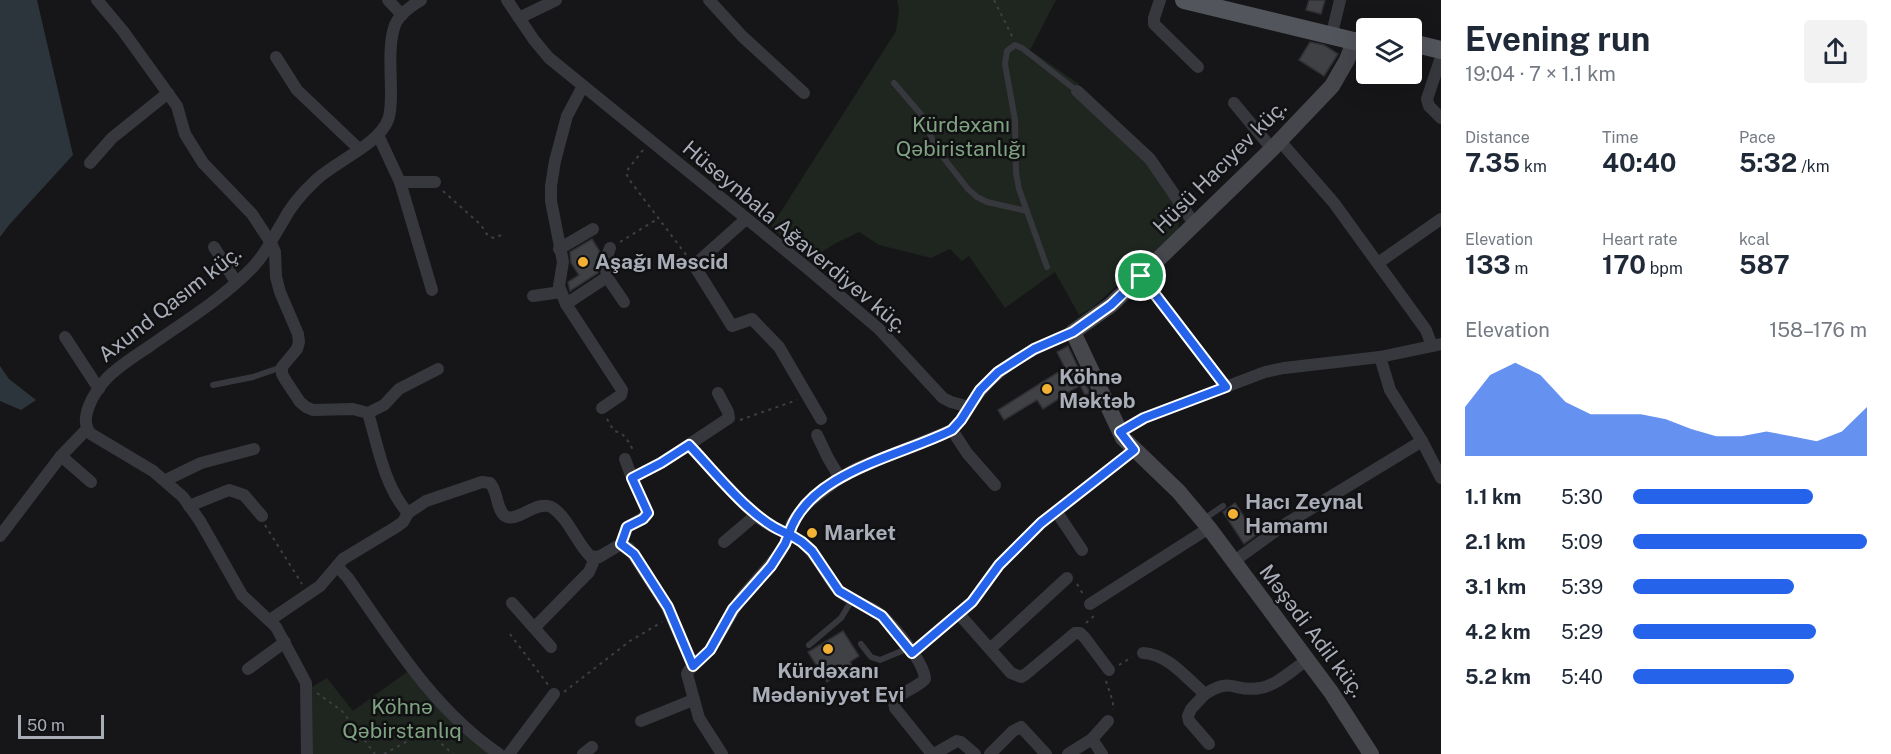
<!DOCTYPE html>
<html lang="en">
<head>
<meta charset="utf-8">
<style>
	body { margin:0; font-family:"Public Sans",sans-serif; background:#f2f2f3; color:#1f2937; height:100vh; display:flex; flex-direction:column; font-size:22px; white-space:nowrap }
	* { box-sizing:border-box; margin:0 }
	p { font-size:20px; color:#747a83 }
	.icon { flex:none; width:33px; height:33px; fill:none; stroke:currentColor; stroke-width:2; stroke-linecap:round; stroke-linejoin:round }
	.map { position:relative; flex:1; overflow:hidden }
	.panel { display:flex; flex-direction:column; background:#fff; width:450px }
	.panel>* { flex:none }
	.buttons { position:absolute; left:1356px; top:18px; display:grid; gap:12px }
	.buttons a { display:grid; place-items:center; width:66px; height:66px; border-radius:6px; background:#fff; box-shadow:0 6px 24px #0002; font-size:30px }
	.scale { position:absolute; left:18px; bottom:15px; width:86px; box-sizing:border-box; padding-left:6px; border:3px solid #a8adb8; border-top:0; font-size:16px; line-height:21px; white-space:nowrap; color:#a8adb8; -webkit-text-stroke:4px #111113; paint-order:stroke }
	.pin { position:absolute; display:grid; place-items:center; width:51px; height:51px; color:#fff; margin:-26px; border:3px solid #fff; border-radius:50%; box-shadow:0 2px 6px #0007 }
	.round { display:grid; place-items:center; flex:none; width:63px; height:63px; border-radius:6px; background:#f2f2f3 }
	.headline { display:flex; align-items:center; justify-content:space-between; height:102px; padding:0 24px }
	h1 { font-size:33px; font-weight:700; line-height:45px }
	.metrics { display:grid; grid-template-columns:repeat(3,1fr); gap:9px; height:102px; padding:6px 24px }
	.metrics div { display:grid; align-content:center }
	.metrics b { font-size:26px; font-weight:700 }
	.metrics small { font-size:16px; font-weight:400 }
	.metrics p { font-size:16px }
	.chart { height:168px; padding:12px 24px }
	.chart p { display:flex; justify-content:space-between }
	.chart svg { width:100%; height:108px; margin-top:6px; fill:#2563eb; opacity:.7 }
	ul { padding:0 24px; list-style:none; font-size:20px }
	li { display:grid; grid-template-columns:96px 72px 1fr; align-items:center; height:45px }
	li i { height:15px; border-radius:8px; background:#2563eb }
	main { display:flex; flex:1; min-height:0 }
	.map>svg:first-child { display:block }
</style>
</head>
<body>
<main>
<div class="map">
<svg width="1441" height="754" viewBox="0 0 1441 754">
	<rect width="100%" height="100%" fill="#161618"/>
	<!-- green -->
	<g fill="#1e261f">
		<polygon points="897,0 1056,0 1030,50 1079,84 1071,94 1134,150 1157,175 1180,214 1178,231 1092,308 1079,315 1055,272 1005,308 969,256 962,261 950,249 931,258 879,245 859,232 836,243 809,260 771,227 896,31 899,10"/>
		<polygon points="407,672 471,741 490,754 313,754 312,687 327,678 353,711"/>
	</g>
	<!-- water -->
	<g fill="#2c353c">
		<polygon points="0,0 37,0 73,155 9,225 0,237"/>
		<polygon points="0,366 9,379 36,400 21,410 0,401"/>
	</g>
	<!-- building -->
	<g fill="#404145" stroke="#303034" stroke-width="1.5">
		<polygon points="1309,0 1325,0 1321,14 1306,10"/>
		<polygon points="1310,42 1324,45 1338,54 1324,76 1299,60"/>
		<polygon points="592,239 600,252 596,261 598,273 570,291 568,282 579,275 571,263 570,252"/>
		<polygon points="1068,346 1090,393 1085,395 1080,385 1043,409 1037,400 1004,420 998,410 1065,368 1057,352"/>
		<polygon points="1235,503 1256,535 1244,544 1223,512"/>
		<polygon points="843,631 859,656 850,662 852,666 827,682 808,652"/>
	</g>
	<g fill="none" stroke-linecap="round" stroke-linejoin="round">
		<!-- path -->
		<g stroke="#3d3f44" stroke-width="2" stroke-dasharray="3 4.5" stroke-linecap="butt">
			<polyline points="994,0 1013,38"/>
			<polyline points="643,150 626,172 628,178 687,256"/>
			<polyline points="443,191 481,225 488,236 494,238 504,234"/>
			<polyline points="620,242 659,218"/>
			<path d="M607,419L614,431C625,433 628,441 633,450"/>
			<polyline points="740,420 797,400"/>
			<polyline points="265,525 302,584"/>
			<polyline points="1077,584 1083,594"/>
			<polyline points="1086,623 1095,615"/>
			<polyline points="510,634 549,686"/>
			<polyline points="1119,665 1132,657"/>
			<polyline points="1106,681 1113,702 1113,710"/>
			<polyline points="564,692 630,641 662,622"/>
			<polyline points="317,693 342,711 375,754"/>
			<polyline points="384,754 424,732 428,732 453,754"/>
		</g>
		<!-- lane -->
		<g stroke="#37383d" stroke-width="6">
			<polyline points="894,83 924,118 935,147 968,189 977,197 987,202 1027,211"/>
			<polyline points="1047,267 1019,189 1016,173 1015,120 1005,64 1007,51 1015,45 1022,48 1077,91"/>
			<polyline points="213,385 253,377 282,367"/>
			<polyline points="1204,519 1223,506"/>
			<polyline points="861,644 871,657 880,660 909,648"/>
			<polyline points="809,645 841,618 852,600"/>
		</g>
		<!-- street -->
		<g stroke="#37383d" stroke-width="12">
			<path d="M97,0L123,31L177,106L185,134L203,163L252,214L271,243L275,252L276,277L280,292L298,334L299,342L297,349L282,367V374L286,381L300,402L306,407L313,410L353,409L368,413C378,446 384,486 408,513L426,501L482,482L490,483C498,491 496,509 505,516C517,524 537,498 553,508C569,519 576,542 590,556L599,557L621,544L629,548L667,607L693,666"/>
			<polyline points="388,0 402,15"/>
			<path d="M507,0L534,40L549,58L806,267L879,329L943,398L951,402L969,407C995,366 1030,350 1073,332"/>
			<polyline points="709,0 742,36 804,93"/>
			<polyline points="1160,0 1154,18 1154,24 1198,67"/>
			<polyline points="519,18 556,0"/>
			<polyline points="1334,25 1340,0"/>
			<polyline points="276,57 297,90 359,149"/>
			<polyline points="1440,60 1427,99 1429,106 1441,118"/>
			<polyline points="583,86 567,116 555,161 551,186 551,201 563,262 559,286 566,304 622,390 621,395 602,408"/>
			<polyline points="1077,91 1150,159 1195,225"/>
			<polyline points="1234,103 1272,149"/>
			<polyline points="378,135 400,182 432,290"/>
			<polyline points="1280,141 1334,203 1426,330 1432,346"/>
			<polyline points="90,163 112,138 168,93"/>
			<polyline points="400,182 435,182"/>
			<polyline points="746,219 700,260 696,264 697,270 732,326 752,319 779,347 821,419"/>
			<polyline points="214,247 236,282"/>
			<polyline points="559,249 593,229"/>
			<polyline points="1378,263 1441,219"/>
			<polyline points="1141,276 1226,387"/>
			<polyline points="607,277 624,302"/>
			<polyline points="533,296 561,292"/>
			<polyline points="566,304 607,277 605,262 610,248"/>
			<polyline points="65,337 99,389"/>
			<polyline points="1380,357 1390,390 1422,441 1441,478"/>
			<polyline points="368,413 384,405 399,389 438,369"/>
			<polyline points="952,430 967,453 995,485"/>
			<polyline points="1120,432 1144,418 1265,372 1284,368 1380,357 1441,344"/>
			<polyline points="817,435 828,458 840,478"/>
			<path d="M689,445C711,468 732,493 755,515C771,530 787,530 802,542C818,555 825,575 838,590C848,600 862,603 874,610C889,619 924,661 925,679C916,689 901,691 894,702L895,708L932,754"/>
			<polyline points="61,456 91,482"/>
			<polyline points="625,459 632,478"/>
			<polyline points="166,480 201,463 254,449"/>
			<polyline points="189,506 229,490 244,495 262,516"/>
			<polyline points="1056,511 1082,550"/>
			<polyline points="0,536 61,456 87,429"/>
			<polyline points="724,542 756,515"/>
			<polyline points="621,544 627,527 646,516 648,513 632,478 661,463 729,418 728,412 718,393"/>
			<polyline points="1233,562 1284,525 1422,441"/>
			<path d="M337,566L348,578C392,641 434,710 499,754"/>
			<polyline points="512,603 551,647"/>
			<polyline points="1090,604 1209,528"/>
			<polyline points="959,614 1011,673 1021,677 1026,674 1075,633 1080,633 1085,638 1109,670"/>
			<polyline points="270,620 320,586 343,559 396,527 403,522 408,513"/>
			<polyline points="535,627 589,572 595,558"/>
			<polyline points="990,649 1067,578"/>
			<polyline points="912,653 972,602 999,565 1041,523 1134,450"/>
			<path d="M1143,653C1168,654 1186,678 1205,694C1233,676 1234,693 1260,688C1276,686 1293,669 1306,661"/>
			<polyline points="248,669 285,642"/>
			<polyline points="1205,694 1191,709 1188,716 1189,721 1209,744"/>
			<polyline points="641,721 693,700"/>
			<path d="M307,754L306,683L276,627L242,595L200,521L183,497L153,471L91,434C77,419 95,391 107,378C119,366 133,357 147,348C182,323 222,299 252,268C265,255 272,239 282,223C290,207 303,192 316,180C336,161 378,145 388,120C391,112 391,101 391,93C391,73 388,43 395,25C399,14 411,6 421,0"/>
			<polyline points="509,754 554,694"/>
			<polyline points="583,754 592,747"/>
			<polyline points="722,754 699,718 687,674 689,670 710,650 741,598 780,553 785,544 792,523 805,505 840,478 857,468 952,430 961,420 969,407"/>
			<polyline points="934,754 957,741 961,742 975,754"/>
			<polyline points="990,754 1013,731 1021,727 1046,754"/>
			<polyline points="1068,754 1092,739"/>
			<polyline points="1102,754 1092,739 1108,721"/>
		</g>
		<!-- secondary -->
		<polyline stroke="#45474d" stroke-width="16" points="1354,42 1347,60 1332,86 1272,149 1111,305 1073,332 1123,438 1179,492 1209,528 1331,692 1371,754"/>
		<!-- primary -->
		<g stroke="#53555c" stroke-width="18">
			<polyline points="1184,0 1366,44"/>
			<polyline points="1412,43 1441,50"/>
		</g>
	</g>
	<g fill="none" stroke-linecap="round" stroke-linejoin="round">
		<defs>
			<path id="route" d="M1141,276L1111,305L1073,332L1034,349L998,372L980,390L961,420L952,430C901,456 808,472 789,534C753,522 716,473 689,445L661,463L632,478L648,513L643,519L627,527L621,544L634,554L668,607L693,666L710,650L733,609L771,566L785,544L789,534L802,542L812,551L839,591L882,616L912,653L972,602L999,565L1041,523L1134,450L1120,432L1144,418L1226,387L1141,276"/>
		</defs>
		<!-- route casing -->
		<use href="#route" stroke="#fff" stroke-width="12"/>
		<!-- route -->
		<use href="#route" stroke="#2563eb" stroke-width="8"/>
	</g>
	<!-- markers -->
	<g fill="#f2b134" stroke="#111113" stroke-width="2">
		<circle cx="583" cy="262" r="6"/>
		<circle cx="1047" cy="389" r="6"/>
		<circle cx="1233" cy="514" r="6"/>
		<circle cx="812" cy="533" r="6"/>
		<circle cx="828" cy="649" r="6"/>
	</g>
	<g text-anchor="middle" stroke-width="5" stroke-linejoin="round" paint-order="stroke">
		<!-- park labels -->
		<g font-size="21" fill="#7fa381" stroke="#111113">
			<text x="961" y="132">Kürdəxanı<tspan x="961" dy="24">Qəbiristanlığı</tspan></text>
			<text x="402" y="714">Köhnə<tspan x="402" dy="24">Qəbirstanlıq</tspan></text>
		</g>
		<!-- street labels -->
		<g font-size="21" fill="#a8adb8" stroke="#111113">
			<text transform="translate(1220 167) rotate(-45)" y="7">Hüsü Hacıyev küç.</text>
			<text transform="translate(795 237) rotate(40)" y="7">Hüseynbala Ağaverdiyev küç.</text>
			<text transform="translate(170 304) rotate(-38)" y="7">Axund Qasım küç.</text>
			<text transform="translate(1312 631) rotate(53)" y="7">Məşədi Adil küç.</text>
		</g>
		<!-- poi labels -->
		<g font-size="21" font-weight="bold" fill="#a8adb8" stroke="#111113" text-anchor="start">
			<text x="595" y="269">Aşağı Məscid</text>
			<text x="1059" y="384">Köhnə<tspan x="1059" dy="24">Məktəb</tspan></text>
			<text x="1245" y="509">Hacı Zeynal<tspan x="1245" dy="24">Hamamı</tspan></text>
			<text x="824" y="540">Market</text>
			<text x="828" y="678" text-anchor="middle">Kürdəxanı<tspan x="828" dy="24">Mədəniyyət Evi</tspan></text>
		</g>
	</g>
</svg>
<div class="buttons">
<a><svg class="icon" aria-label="layers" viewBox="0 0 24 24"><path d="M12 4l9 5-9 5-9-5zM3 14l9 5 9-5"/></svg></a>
</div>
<div class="scale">50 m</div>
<div class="pin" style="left:1141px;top:276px;background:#1e9e55"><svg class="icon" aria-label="arrive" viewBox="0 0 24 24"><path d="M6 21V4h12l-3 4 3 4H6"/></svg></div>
</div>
<section class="panel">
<div class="headline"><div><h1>Evening run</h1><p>19:04 · 7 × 1.1 km</p></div><a class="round"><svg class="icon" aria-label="share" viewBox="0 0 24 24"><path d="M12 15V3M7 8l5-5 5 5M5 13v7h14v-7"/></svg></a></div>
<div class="metrics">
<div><p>Distance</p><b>7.35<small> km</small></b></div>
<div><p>Time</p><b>40:40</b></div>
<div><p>Pace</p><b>5:32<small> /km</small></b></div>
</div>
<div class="metrics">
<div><p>Elevation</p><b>133<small> m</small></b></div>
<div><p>Heart rate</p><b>170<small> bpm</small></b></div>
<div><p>kcal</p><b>587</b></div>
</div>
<div class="chart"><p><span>Elevation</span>158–176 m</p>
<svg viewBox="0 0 160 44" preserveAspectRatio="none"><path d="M0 44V24L10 11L20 6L30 11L40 22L50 27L60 27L70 27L80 29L90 33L100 36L110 36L120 34L130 36L140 38L150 34L160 24V44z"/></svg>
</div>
<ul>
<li><b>1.1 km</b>5:30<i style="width:77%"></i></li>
<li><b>2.1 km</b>5:09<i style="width:100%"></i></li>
<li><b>3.1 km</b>5:39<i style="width:69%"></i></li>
<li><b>4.2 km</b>5:29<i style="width:78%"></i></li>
<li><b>5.2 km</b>5:40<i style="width:69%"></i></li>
</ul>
</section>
</main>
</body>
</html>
